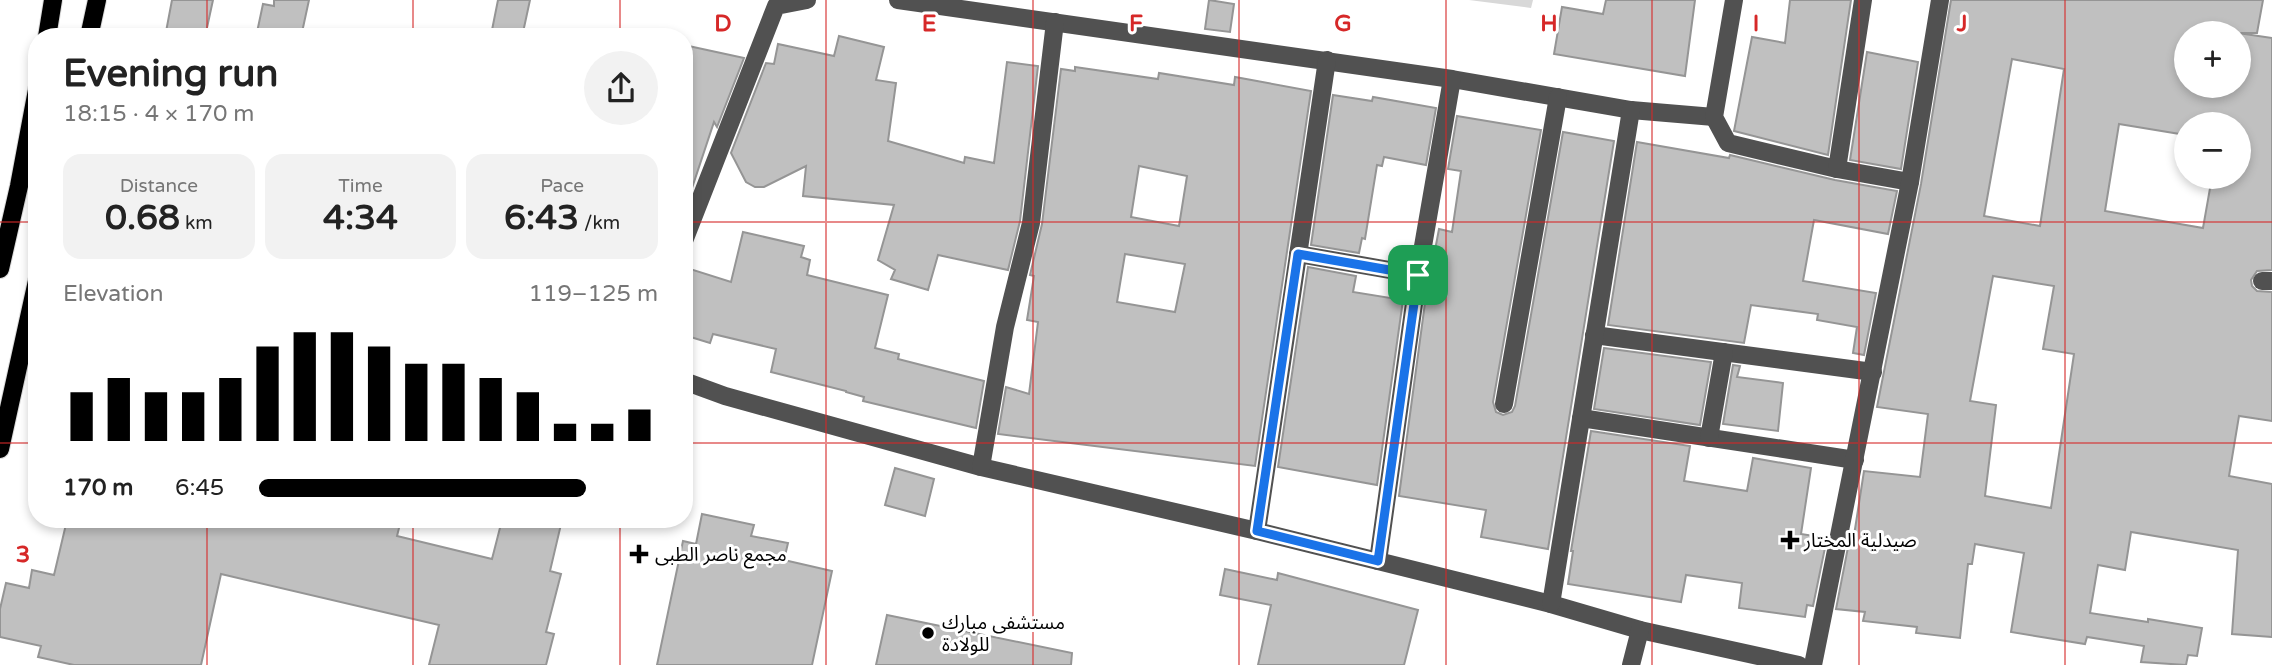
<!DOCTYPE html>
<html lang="en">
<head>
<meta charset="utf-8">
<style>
	body { margin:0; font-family:"Varela Round","Noto Sans Arabic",sans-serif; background:#f2f2f2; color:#222; height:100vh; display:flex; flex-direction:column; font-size:26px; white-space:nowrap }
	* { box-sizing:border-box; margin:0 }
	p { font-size:23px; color:#767676 }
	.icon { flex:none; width:38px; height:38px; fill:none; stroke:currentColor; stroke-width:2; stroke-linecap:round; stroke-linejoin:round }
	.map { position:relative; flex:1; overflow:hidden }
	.drawer { position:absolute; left:28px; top:28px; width:665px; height:500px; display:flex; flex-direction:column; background:#fff; border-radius:28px; box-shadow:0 4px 10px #0003 }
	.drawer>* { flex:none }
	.controls { position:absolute; left:2174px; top:21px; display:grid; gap:14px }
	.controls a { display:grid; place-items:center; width:77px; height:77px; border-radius:50%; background:#fff; box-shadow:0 4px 10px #0003; font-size:35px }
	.pin { position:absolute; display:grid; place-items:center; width:60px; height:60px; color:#fff; margin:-30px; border-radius:14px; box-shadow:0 4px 10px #0006 }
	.round { display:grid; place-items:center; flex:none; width:74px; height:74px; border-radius:37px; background:#f2f2f2 }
	.head { display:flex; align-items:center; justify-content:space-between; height:119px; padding:0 35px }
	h1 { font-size:38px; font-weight:700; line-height:52px }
	.metrics { display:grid; grid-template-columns:repeat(3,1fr); gap:10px; height:119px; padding:7px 35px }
	.metrics div { display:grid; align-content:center; border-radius:18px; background:#f2f2f2; text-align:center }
	.metrics b { font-size:35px; font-weight:700 }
	.metrics small { font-size:19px; font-weight:400 }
	.metrics p { font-size:19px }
	.chart { height:196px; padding:14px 35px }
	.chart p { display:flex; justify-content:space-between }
	.chart svg { width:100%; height:126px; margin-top:7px; stroke:#000; stroke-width:6 }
	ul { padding:0 35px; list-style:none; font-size:23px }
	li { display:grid; grid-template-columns:112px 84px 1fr; align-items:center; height:52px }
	li i { height:18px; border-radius:9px; background:#000 }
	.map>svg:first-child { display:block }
</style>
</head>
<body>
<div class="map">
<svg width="2272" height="665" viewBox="0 0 2272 665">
	<rect width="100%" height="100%" fill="#fff"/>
	<!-- green -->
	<polygon fill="#d8d8d8" points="1469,0 1533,0 1531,8"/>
	<!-- building -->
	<g fill="#c0c0c0" stroke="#959595" stroke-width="2" fill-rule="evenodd">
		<polygon points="172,0 213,0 205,37 165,37"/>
		<polygon points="274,0 309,0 301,37 256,37 263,4 274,6"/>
		<polygon points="498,0 530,0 522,37 492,30"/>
		<polygon points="1209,0 1234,4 1230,32 1205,29"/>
		<polygon points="1606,0 1695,0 1685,76 1554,54 1562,7 1603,14"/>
		<polygon points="1790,0 1851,0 1828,155 1734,131 1752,37 1785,43"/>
		<path d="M1951,0H2263L2257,33H2238L2272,38V270L2257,271L2251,280L2252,286L2257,291L2272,292V421L2239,416L2229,476L2272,484V637L2232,634L2238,550L2131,532L2125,570L2098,565L2090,613L2148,622V619L2202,628L2197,656L2188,655L2186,665L2141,662L2144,646L2087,637L2085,644L2011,632L2024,553L1975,544L1972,564H1968L1960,638L1916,633L1917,627L1863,621L1865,612L1836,609L1849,542H1853L1864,471L1920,477L1928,414L1877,407L1921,184ZM2186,33H2238V86H2186ZM2012,59L2064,69L2040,226L1984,216ZM2119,124L2186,135V124H2238V177H2212L2203,228L2105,211ZM1993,276L2054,286L2043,349L2074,354L2051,508L1985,496L1996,405L1970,401Z"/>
		<polygon points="839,36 884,47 876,80 896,83 888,141 964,163 965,157 994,163 1007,62 1038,66 1020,221 1008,270 938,255 928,290 891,279 895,270 878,260 894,205 803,196 806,166 764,187 755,187 746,182 731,153 766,63 774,64 778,44 834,56"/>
		<polygon points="684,45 744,58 717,127 714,122 688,200 684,199"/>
		<polygon points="1867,52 1918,62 1901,169 1850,160"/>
		<path d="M1075,67L1158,79L1159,73L1234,85L1235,77L1311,91L1255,466L998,434L1006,387L1029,394L1038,322L1027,320L1034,276L1030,275L1042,224L1061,69L1075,71ZM1139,166L1187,176L1179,226L1131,217ZM1125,254L1185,264L1175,312L1117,302Z"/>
		<polygon points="1333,95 1372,101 1373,97 1436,108 1426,165 1384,157 1382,166 1377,165 1365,239 1362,238 1359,253 1311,245"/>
		<polygon points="1457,116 1541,130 1493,402 1496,412 1503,415 1512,412 1515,406 1563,132 1614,141 1548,549 1481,537 1486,510 1399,496 1425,303 1439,229 1452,232 1461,171 1448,169"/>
		<polygon points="1637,142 1729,158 1730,155 1835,180 1897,191 1888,234 1814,220 1803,281 1876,293 1864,355 1853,353 1857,327 1817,320 1818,314 1751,305 1744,343 1608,325"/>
		<polygon points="743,232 804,246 801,257 810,260 807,275 888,295 875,348 899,354 898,359 984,381 976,428 863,401 864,397 846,392 846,391 771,372 776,349 713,334 710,343 684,335 684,267 731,282"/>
		<polygon points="1308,267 1356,276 1353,292 1403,300 1377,485 1278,467"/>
		<polygon points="1604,348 1711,362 1700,425 1594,409"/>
		<polygon points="1733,365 1740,366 1737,377 1783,383 1778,431 1723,424"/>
		<polygon points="1591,431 1690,446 1684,481 1747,491 1753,458 1811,468 1801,534 1827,538 1813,606 1807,605 1805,617 1739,608 1742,583 1686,575 1681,602 1568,584 1573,551 1571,551"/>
		<polygon points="895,468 934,479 925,516 885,505"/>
		<polygon points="702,514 754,525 751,536 788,543 784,560 832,571 812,665 657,665 683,541 696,544"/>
		<polygon points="67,520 305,520 328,525 329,520 401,520 397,536 492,559 502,520 562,520 550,571 561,574 546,632 554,634 546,665 429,665 439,625 221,574 201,665 74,665 38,657 41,646 0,637 0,609 6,583 29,588 32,570 54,575"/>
		<polygon points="1225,569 1277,580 1278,573 1418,610 1404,665 1258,665 1271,605 1220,595"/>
		<polygon points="887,615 1072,653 1071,665 876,665"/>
	</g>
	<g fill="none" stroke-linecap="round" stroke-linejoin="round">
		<defs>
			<g id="major">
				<polyline points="47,37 53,0"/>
				<polyline points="89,37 97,0"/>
				<polyline points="0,269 19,186 37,90"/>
				<polyline points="0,449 37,281"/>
			</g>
		</defs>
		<!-- major casing -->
		<use href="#major" stroke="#dbdbdb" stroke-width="20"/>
		<!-- minor -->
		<g stroke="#515151" stroke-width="18">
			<polyline points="898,0 1452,79 1631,110 1714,117"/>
			<polyline points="1734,0 1714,117 1728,143 1837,169 1910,182"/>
			<polyline points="1837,169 1863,0"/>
			<polyline points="684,241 776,6 807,0"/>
			<polyline points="1298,254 1418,275"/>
			<polyline points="2262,281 2272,281"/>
			<polyline points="1594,335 1873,372"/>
			<polyline points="684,381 725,396 981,467 1257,531 1551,604 1640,630 1799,665"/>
			<polyline points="1504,404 1558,97"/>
			<polyline points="1581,418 1855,460"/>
			<polyline points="1709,438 1724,352"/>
			<polyline points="981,467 1005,327 1031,223 1055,22"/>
			<polyline points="1257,531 1327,60"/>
			<polyline points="1378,561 1418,275 1452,79"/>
			<polyline points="1551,604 1631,110"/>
			<polyline points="1631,665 1640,630"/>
			<polyline points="1813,665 1910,182 1940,0"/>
		</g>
		<!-- major -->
		<use href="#major" stroke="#000" stroke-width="18"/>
	</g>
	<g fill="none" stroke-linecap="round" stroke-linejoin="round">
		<defs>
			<polygon id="route" points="1298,254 1418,275 1378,561 1257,531"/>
		</defs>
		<!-- route casing -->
		<use href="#route" stroke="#fff" stroke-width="14"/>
		<!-- route -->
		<use href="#route" stroke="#1a73e8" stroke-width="9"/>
	</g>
	<!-- grid -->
	<path fill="none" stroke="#d62828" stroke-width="2" stroke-opacity="0.55" d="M207,0V37M413,0V37M620,0V37M826,0V665M1033,0V665M1239,0V665M1446,0V665M1652,0V665M1859,0V665M2065,0V665M0,222H37M684,222H2272M0,443H37M684,443H2272M207,520V665M413,520V665M620,520V665"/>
	<!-- markers -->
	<g fill="#000" stroke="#fff" stroke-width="2.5">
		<path d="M1786.5 529.5h7v7h7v7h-7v7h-7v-7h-7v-7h7z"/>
		<path d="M635.5 543.5h7v7h7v7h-7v7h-7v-7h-7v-7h7z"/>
		<circle cx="928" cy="633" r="7"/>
	</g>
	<g text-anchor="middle" stroke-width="6" stroke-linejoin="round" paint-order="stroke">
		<!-- poi labels -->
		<g font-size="19" fill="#000" stroke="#fff" text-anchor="start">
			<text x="1804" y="547">صيدلية المختار</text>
			<text x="655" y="561">مجمع ناصر الطبى</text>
			<text x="942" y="629">مستشفى مبارك<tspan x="942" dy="22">للولادة</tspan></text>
		</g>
	</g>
	<g font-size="23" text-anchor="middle" font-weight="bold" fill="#d62828" stroke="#fff" stroke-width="6" stroke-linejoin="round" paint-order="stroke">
		<text x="723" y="31">D</text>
		<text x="929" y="31">E</text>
		<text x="1136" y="31">F</text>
		<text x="1343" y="31">G</text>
		<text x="1549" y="31">H</text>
		<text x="1756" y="31">I</text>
		<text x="1962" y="31">J</text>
		<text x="23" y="562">3</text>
	</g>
</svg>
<div class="controls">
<a>+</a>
<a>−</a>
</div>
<div class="pin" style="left:1418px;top:275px;background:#1e9e55"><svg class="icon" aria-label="arrive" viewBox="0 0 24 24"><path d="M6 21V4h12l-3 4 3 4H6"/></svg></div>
<section class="drawer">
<div class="head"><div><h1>Evening run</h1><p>18:15 · 4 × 170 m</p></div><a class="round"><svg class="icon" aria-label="share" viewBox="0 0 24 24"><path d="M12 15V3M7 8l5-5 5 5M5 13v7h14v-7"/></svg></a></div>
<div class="metrics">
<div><p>Distance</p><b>0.68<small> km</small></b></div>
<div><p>Time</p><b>4:34</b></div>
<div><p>Pace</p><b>6:43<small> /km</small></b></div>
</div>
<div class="chart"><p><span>Elevation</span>119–125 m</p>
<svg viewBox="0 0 160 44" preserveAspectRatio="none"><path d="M5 44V27M15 44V22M25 44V27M35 44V27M45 44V22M55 44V11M65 44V6M75 44V6M85 44V11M95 44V17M105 44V17M115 44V22M125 44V27M135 44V38M145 44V38M155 44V33"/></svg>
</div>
<ul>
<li><b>170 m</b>6:45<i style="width:82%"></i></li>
</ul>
</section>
</div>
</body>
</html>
